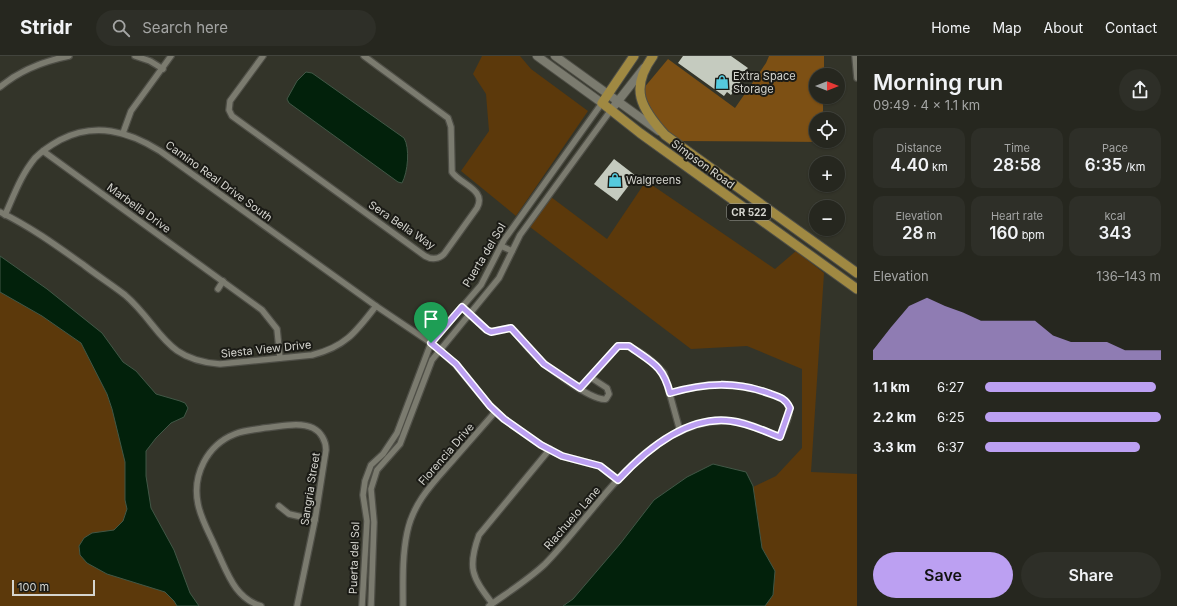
<!DOCTYPE html>
<html lang="en">
<head>
<meta charset="utf-8">
<style>
	body { margin:0; font-family:Inter,sans-serif; background:#2e2f28; color:#f1f3f6; height:100vh; display:flex; flex-direction:column; font-size:15px; white-space:nowrap }
	* { box-sizing:border-box; margin:0 }
	p { font-size:13px; color:#a4a5a4 }
	.icon { flex:none; width:22px; height:22px; fill:none; stroke:currentColor; stroke-width:2; stroke-linecap:round; stroke-linejoin:round }
	.map { position:relative; flex:1; overflow:hidden }
	.details { display:flex; flex-direction:column; background:#26271f; width:320px }
	.details>* { flex:none }
	.needle { width:26px; rotate:90deg }
	.controls { position:absolute; left:809px; top:12px; display:grid; gap:8px }
	.controls a { display:grid; place-items:center; width:36px; height:36px; border-radius:50%; background:#26271f; box-shadow:0 1px 3px #0004,0 0 0 1px #42443d; font-size:20px }
	.scale { position:absolute; left:12px; bottom:10px; width:83px; box-sizing:border-box; padding-left:4px; border:2px solid #d5d5cf; border-top:0; font-size:11px; line-height:14px; white-space:nowrap; color:#d5d5cf; -webkit-text-stroke:3px #1b1b16; paint-order:stroke }
	.pin { position:absolute; display:grid; place-items:center; width:34px; height:34px; color:#fff; margin:-41px -17px; border-radius:50% 50% 50% 0; rotate:-45deg; box-shadow:0 0 4px #0007 }
	.pin .icon { rotate:45deg }
	.round { display:grid; place-items:center; flex:none; width:42px; height:42px; border-radius:21px; background:#2e2f28 }
	.headline { display:flex; align-items:center; justify-content:space-between; height:68px; padding:0 16px }
	h1 { font-size:22px; font-weight:600; line-height:30px }
	.stats { display:grid; grid-template-columns:repeat(3,1fr); gap:6px; height:68px; padding:4px 16px }
	.stats div { display:grid; align-content:center; border-radius:10px; background:#2e2f28; text-align:center }
	.stats b { font-size:17px; font-weight:600 }
	.stats small { font-size:11px; font-weight:400 }
	.stats p { font-size:11px }
	.chart { height:112px; padding:8px 16px }
	.chart p { display:flex; justify-content:space-between }
	.chart svg { width:100%; height:72px; margin-top:4px; fill:#bca0f2; opacity:.7 }
	.button { display:flex; gap:8px; margin-top:auto; padding:8px 16px }
	.button a { flex:1; height:46px; border-radius:24px; background:#bca0f2; color:#111; font-size:16px; font-weight:600; line-height:46px; text-align:center }
	.button a+a { background:#2e2f28; color:#f1f3f6 }
	ul { padding:0 16px; list-style:none; font-size:13px }
	li { display:grid; grid-template-columns:64px 48px 1fr; align-items:center; height:30px }
	li i { height:10px; border-radius:5px; background:#bca0f2 }
	header { display:flex; align-items:center; gap:24px; box-sizing:border-box; height:56px; padding:0 20px; background:#26271f; border-bottom:1px solid #42443d }
	header strong { font-size:19px }
	nav { display:flex; gap:22px; margin-inline-start:auto; font-size:14px }
	.search { width:280px; height:36px; background:#2e2f28; display:flex; align-items:center; gap:10px; box-sizing:border-box; padding:0 14px; border-radius:22px; color:#a4a5a4; font-size:15px }
	main { display:flex; flex:1; min-height:0 }
	.map>svg:first-child { display:block }
</style>
</head>
<body>
<header>
<strong>Stridr</strong>
<div class="search"><svg class="icon" aria-label="search" viewBox="0 0 24 24"><circle cx="10" cy="10" r="6"/><path d="M15 15l6 6"/></svg>Search here</div>
<nav><a>Home</a><a>Map</a><a>About</a><a>Contact</a></nav>
</header>
<main>
<div class="map">
<svg width="857" height="550" viewBox="0 0 857 550">
	<rect width="100%" height="100%" fill="#333429"/>
	<!-- green -->
	<g fill="#5c390b">
		<polygon points="482,0 520,0 531,13 588,55 516,160 461,115 489,75 486,38 473,18"/>
		<polygon points="646,125 775,213 796,195 824,217 811,416 857,418 857,550 765,550 773,539 775,515 762,492 753,431 776,420 802,392 802,313 747,290 691,293 530,171 551,141 607,183"/>
		<polygon points="0,236 42,260 81,287 107,338 116,366 125,406 125,444 127,453 123,465 114,474 165,536 174,545 177,550 0,550"/>
	</g>
	<!-- forest -->
	<path fill="#7d5014" d="M769,0H824V19H816V41H823V63H816V85L823,86L678,85C654,67 651,61 643,33L668,3L735,52L766,7Z"/>
	<!-- water -->
	<g fill="#02210b" stroke="#415746">
		<path d="M306,16L312,17L404,82C410,92 408,116 402,127L398,126L289,47L287,43L297,25Z"/>
		<polygon points="0,200 47,233 102,277 123,306 136,315 156,338 180,345 185,347 188,352 184,361 171,367 156,382 146,395 146,420 151,452 174,494 190,537 199,550 177,550 174,545 165,536 107,518 87,507 80,499 79,490 84,482 92,477 114,474 123,465 127,453 125,444 125,406 112,353 107,338 81,287 42,260 0,236"/>
		<polygon points="713,408 746,416 753,430 762,492 775,515 773,539 765,550 563,550 573,543 620,488 654,444 687,421"/>
	</g>
	<!-- building -->
	<g fill="#c5cbbf">
		<polygon points="683,0 731,0 748,12 746,14 748,16 731,39 727,36 724,40 678,7"/>
		<polygon points="614,103 636,120 617,145 594,128"/>
	</g>
	<g fill="none" stroke-linecap="round" stroke-linejoin="round">
		<defs>
			<g id="street">
				<polyline points="135,0 150,5 163,13"/>
				<path d="M263,0L230,45L229,54L232,60L425,200C432,204 439,203 444,198L477,152C487,134 460,128 452,116L451,71L448,62L364,0"/>
				<polyline points="855,0 857,22"/>
				<path d="M0,31C19,15 44,5 69,0"/>
				<polyline points="123,77 131,55 171,0"/>
				<polyline points="43,95 262,254 277,273 280,302"/>
				<path d="M0,156C31,171 57,190 85,210C98,220 112,229 125,239C161,270 163,304 220,308L312,299C345,291 356,276 376,250"/>
				<path d="M5,159C14,139 21,119 35,102C42,95 51,89 60,84C95,66 128,75 160,95L376,250L431,287L455,308L490,350L504,363L541,389L562,400L600,410L618,424"/>
				<polyline points="501,190 512,195"/>
				<polyline points="218,233 223,225"/>
				<path d="M462,251L487,274L491,276L511,272C519,278 524,288 531,295C541,307 592,346 606,343L609,338L607,332L590,321"/>
				<path d="M580,333L618,290C633,287 654,306 664,317L680,375"/>
				<polyline points="279,450 289,458 315,464"/>
				<path d="M492,547C472,521 467,512 479,479L550,393"/>
				<path d="M261,550C235,542 228,518 217,495C211,480 201,464 198,448C192,419 207,389 235,378C245,374 254,374 264,372C279,371 299,365 313,372C321,376 326,385 326,394L315,464L297,550"/>
				<polyline points="362,550 367,465 363,439 365,425 371,409 383,398 397,377 431,287 481,229 504,184 602,47"/>
				<polyline points="371,550 374,466 371,433 377,414 400,388 432,304 499,222 520,179 611,54"/>
				<path d="M403,550C403,526 402,501 407,477C413,446 434,426 454,403C468,387 482,371 496,355"/>
				<path d="M489,550C507,537 528,524 545,508C596,457 646,362 728,365C746,365 764,375 780,381C785,369 796,353 783,343C738,325 718,324 670,337"/>
			</g>
			<g id="secondary">
				<polyline points="537,0 602,47"/>
				<polyline points="555,0 659,75"/>
				<polyline points="615,49 644,12"/>
			</g>
			<g id="primary">
				<polyline points="634,0 602,47 640,77 857,233"/>
				<path d="M653,0C629,33 641,52 665,79L857,217"/>
			</g>
		</defs>
		<!-- street casing -->
		<use href="#street" stroke="#4f4f47" stroke-width="8"/>
		<!-- secondary casing -->
		<use href="#secondary" stroke="#4f4f47" stroke-width="10"/>
		<!-- primary casing -->
		<use href="#primary" stroke="#4f4f47" stroke-width="11"/>
		<!-- street -->
		<use href="#street" stroke="#7b7b6f" stroke-width="5.5"/>
		<!-- secondary -->
		<use href="#secondary" stroke="#7b7b6f" stroke-width="8"/>
		<!-- primary -->
		<use href="#primary" stroke="#a08942" stroke-width="9"/>
	</g>
	<g fill="none" stroke-linecap="round" stroke-linejoin="round">
		<defs>
			<path id="route" d="M462,251L487,274L491,276L511,272L544,308L580,332L618,290H629C651,306 663,309 670,337C705,327 736,325 771,338C780,341 786,343 790,352L780,381C764,375 748,367 731,365C687,359 646,394 618,424L600,410L562,400L541,389L504,363L490,350L456,308L431,287Z"/>
		</defs>
		<!-- route casing -->
		<use href="#route" stroke="#fff" stroke-width="8"/>
		<!-- route -->
		<use href="#route" stroke="#bca0f2" stroke-width="5"/>
	</g>
	<!-- icons -->
	<defs>
		<symbol id="shop-bare" viewBox="-9 -9 18 18"><path d="M-5-2.5h2.3a2.7 3.5 0 0 1 5.4 0H5L5.5 6h-11ZM-1.5-2.5h3a1.5 2.3 0 0 0-3 0Z" fill="#55cade" stroke="#1b1b16" stroke-width="2.5" paint-order="stroke"/></symbol>
	</defs>
	<g fill-rule="evenodd">
		<use href="#shop-bare" x="712" y="16" width="20" height="20"/>
		<use href="#shop-bare" x="605" y="114" width="20" height="20"/>
	</g>
	<g text-anchor="middle" stroke-width="4" stroke-linejoin="round" paint-order="stroke">
		<!-- shield labels -->
		<rect fill="#1b1b16" stroke="#9d9d98" stroke-width="1" x="727" y="148" width="44" height="16" rx="3"/>
		<g font-size="10" font-weight="bold" fill="#d5d5cf">
			<text x="749" y="160">CR 522</text>
		</g>
		<!-- poi labels -->
		<g font-size="11" fill="#d5d5cf" stroke="#1b1b16" text-anchor="start">
			<text x="733" y="24">Extra Space<tspan x="733" dy="13">Storage</tspan></text>
			<text x="626" y="128">Walgreens</text>
		</g>
		<!-- street labels -->
		<g font-size="11" fill="#d5d5cf" stroke="#1b1b16">
			<text transform="translate(703 108) rotate(36)" y="4">Simpson Road</text>
			<text transform="translate(219 125) rotate(36)" y="4">Camino Real Drive South</text>
			<text transform="translate(139 152) rotate(36)" y="4">Marbella Drive</text>
			<text transform="translate(402 169) rotate(34)" y="4">Sera Bella Way</text>
			<text transform="translate(484 199) rotate(-59)" y="4">Puerta del Sol</text>
			<text transform="translate(266 293) rotate(-6)" y="4">Siesta View Drive</text>
			<text transform="translate(446 398) rotate(-49)" y="4">Florencia Drive</text>
			<text transform="translate(310 433) rotate(-81)" y="4">Sangria Street</text>
			<text transform="translate(572 462) rotate(-49)" y="4">Riachuelo Lane</text>
			<text transform="translate(354 502) rotate(-88)" y="4">Puerta del Sol</text>
		</g>
	</g>
</svg>
<div class="controls">
<a><svg class="needle" viewBox="-14 -14 28 28"><path d="M0-13l5 13h-10z" fill="#e53935"/><path d="M0 13l5-13h-10z" fill="#a4a5a4"/></svg></a>
<a><svg class="icon" aria-label="locate" viewBox="0 0 24 24"><circle cx="12" cy="12" r="6"/><path d="M12 2v4M12 18v4M2 12h4M18 12h4"/></svg></a>
<a>+</a>
<a>−</a>
</div>
<div class="scale">100 m</div>
<div class="pin" style="left:431px;top:287px;background:#1e9e55"><svg class="icon" aria-label="arrive" viewBox="0 0 24 24"><path d="M6 21V4h12l-3 4 3 4H6"/></svg></div>
</div>
<section class="details">
<div class="headline"><div><h1>Morning run</h1><p>09:49 · 4 × 1.1 km</p></div><a class="round"><svg class="icon" aria-label="share" viewBox="0 0 24 24"><path d="M12 15V3M7 8l5-5 5 5M5 13v7h14v-7"/></svg></a></div>
<div class="stats">
<div><p>Distance</p><b>4.40<small> km</small></b></div>
<div><p>Time</p><b>28:58</b></div>
<div><p>Pace</p><b>6:35<small> /km</small></b></div>
</div>
<div class="stats">
<div><p>Elevation</p><b>28<small> m</small></b></div>
<div><p>Heart rate</p><b>160<small> bpm</small></b></div>
<div><p>kcal</p><b>343</b></div>
</div>
<div class="chart"><p><span>Elevation</span>136–143 m</p>
<svg viewBox="0 0 160 44" preserveAspectRatio="none"><path d="M0 44V38L10 24L20 11L30 6L40 11L50 15L60 20L70 20L80 20L90 20L100 29L110 33L120 33L130 33L140 38L150 38L160 38V44z"/></svg>
</div>
<ul>
<li><b>1.1 km</b>6:27<i style="width:97%"></i></li>
<li><b>2.2 km</b>6:25<i style="width:100%"></i></li>
<li><b>3.3 km</b>6:37<i style="width:88%"></i></li>
</ul>
<div class="button"><a>Save</a><a>Share</a></div>
</section>
</main>
</body>
</html>
